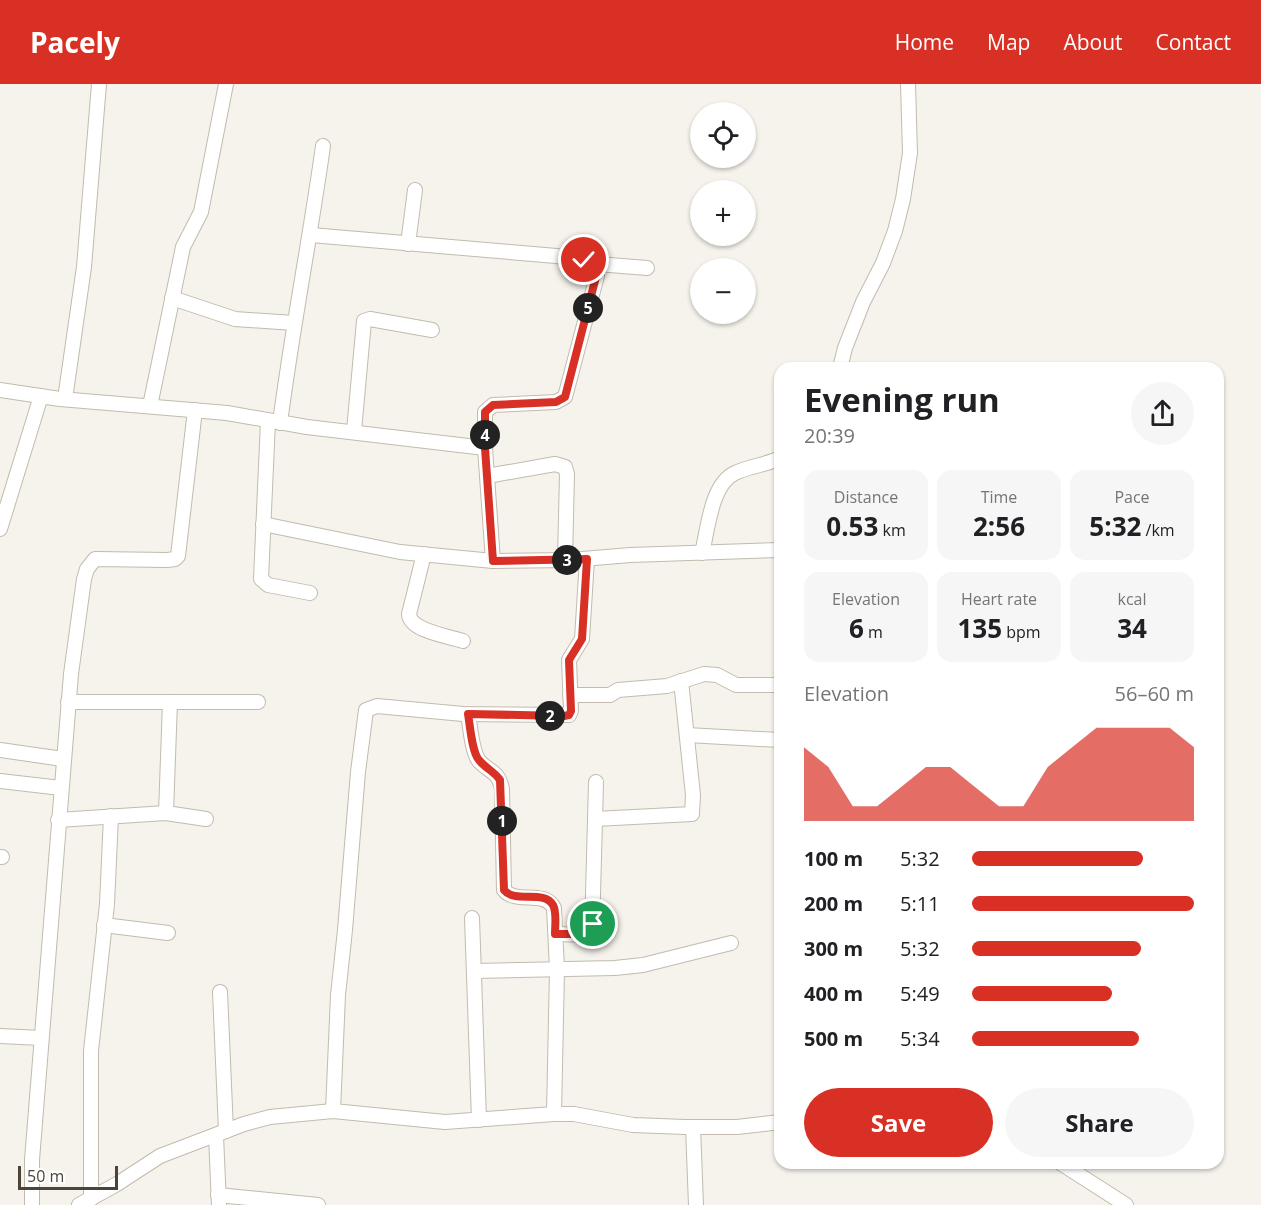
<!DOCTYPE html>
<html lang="en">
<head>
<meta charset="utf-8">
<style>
	body { margin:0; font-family:"Open Sans",sans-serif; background:#f6f6f6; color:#202124; height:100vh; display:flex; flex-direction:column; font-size:22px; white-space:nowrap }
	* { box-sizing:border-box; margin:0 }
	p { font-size:20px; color:#757577 }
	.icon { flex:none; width:33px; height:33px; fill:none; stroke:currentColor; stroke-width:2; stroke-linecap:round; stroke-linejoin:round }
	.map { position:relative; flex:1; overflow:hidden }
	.panel { position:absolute; left:774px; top:278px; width:450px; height:807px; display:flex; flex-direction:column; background:#fff; border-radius:18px; box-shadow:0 2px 4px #0004 }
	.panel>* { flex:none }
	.fabs { position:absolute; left:690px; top:18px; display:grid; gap:12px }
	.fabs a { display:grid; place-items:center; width:66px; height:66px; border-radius:50%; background:#fff; box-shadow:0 2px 4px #0004; font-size:30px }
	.scale { position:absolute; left:18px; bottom:15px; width:100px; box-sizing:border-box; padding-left:6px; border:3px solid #4b4439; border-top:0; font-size:16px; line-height:21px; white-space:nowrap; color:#4b4439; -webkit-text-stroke:4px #fff; paint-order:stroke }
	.pin { position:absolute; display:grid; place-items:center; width:51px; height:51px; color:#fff; margin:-26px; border:3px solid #fff; border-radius:50%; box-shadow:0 2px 6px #0007 }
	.km { position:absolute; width:30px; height:30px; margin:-15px; border-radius:50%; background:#222; color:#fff; font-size:16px; line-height:30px; text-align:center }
	.round { display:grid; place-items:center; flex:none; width:63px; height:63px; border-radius:32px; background:#f6f6f6 }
	.head { display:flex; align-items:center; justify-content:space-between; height:102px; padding:0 30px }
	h1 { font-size:33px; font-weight:700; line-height:45px }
	.figures { display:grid; grid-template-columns:repeat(3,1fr); gap:9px; height:102px; padding:6px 30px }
	.figures div { display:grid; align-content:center; border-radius:15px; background:#f6f6f6; text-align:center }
	.figures b { font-size:26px; font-weight:700 }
	.figures small { font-size:16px; font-weight:400 }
	.figures p { font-size:16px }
	.chart { height:168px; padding:12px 30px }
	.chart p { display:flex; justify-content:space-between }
	.chart svg { width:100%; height:108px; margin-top:6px; fill:#d93025; opacity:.7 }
	.primary-button { display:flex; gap:12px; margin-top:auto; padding:12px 30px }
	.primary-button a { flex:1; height:69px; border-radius:36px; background:#d93025; color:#fff; font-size:24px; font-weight:700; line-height:69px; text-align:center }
	.primary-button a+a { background:#f6f6f6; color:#202124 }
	ul { padding:0 30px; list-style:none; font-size:20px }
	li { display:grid; grid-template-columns:96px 72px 1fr; align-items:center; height:45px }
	li i { height:15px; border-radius:8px; background:#d93025 }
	header { display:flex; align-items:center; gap:36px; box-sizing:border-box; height:84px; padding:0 30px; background:#d93025; color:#fff }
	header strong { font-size:28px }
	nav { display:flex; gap:33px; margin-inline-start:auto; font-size:21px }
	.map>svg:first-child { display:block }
</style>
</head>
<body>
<header>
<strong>Pacely</strong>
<nav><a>Home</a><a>Map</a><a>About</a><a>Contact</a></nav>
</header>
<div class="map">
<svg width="1261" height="1121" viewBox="0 0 1261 1121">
	<rect width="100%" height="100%" fill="#f6f3ec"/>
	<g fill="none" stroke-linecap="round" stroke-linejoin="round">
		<defs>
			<g id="minor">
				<polyline points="311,151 556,172 584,176 597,180 597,192 565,313 556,318 493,321 485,328 485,364 493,477"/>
				<polyline points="408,160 415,106"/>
				<polyline points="597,180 647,184"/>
				<polyline points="172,214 235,235 294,239"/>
				<polyline points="840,284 845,264 863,218 883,179 895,147 903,115 910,69 908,0"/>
				<polyline points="0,306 60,315 227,329 307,343 485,364"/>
				<polyline points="65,315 84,183 99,0"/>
				<polyline points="150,322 183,163 201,128 226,0"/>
				<polyline points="268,337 261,495 268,501 310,509"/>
				<path d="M280,339C292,246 310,155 323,62"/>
				<polyline points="354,347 364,237 370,235 432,246"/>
				<polyline points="487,392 555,380 565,383 567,390 565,476"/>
				<polyline points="263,440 400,468 493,477 571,476 630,471 780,466"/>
				<polyline points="0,445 41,312"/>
				<path d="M702,469C708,445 711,400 735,389C750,382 766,381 780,374"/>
				<path d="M424,470L409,530C410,547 448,552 463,557"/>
				<polyline points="570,611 610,611 618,606 667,602 704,590 717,591 736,601 780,601"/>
				<polyline points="68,618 258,618"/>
				<path d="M468,630C470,641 472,668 479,677C490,689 498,686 502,705L504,806C516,821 544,805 554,824L557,885L554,1030"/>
				<polyline points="687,651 780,656"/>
				<polyline points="0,666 63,675"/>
				<polyline points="0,697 61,704"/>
				<polyline points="166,729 170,618"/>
				<polyline points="595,735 692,730 693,711 681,597"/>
				<polyline points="58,736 166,729 206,735"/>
				<polyline points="0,773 2,773"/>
				<polyline points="472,834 479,1036"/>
				<polyline points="104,841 168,849"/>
				<polyline points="556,850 588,851 592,848 596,698"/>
				<polyline points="474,887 615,884 643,881 731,859"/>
				<polyline points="220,908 226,1047"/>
				<polyline points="0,952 41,954"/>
				<polyline points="333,1027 338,911 345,846 358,688 366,626 377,622 463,630 569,631 571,627 569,576 582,555 587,475"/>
				<polyline points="693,1043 696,1121"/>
				<polyline points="216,1051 219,1121"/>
				<polyline points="1059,1078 1126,1121"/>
				<polyline points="218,1111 318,1121"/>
				<polyline points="91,1115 91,967 107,820 111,732"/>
				<polyline points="32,1121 32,1076 71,590 84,495 87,485 95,475 167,476 175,475 178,472 195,326"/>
				<polyline points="79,1121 117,1100 160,1072 244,1040 270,1033 333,1027 445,1038 554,1030 574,1030 633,1041 685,1043 737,1043 780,1038"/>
			</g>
		</defs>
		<!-- minor casing -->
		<use href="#minor" stroke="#c2bbae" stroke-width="16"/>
		<!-- minor -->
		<use href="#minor" stroke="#fff" stroke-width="14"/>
	</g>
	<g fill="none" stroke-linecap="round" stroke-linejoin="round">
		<defs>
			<path id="route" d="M584,176L597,180L598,185L565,313L556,318L493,321L485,328V364L493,477L587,475L582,555L569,576L571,627L569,631L564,632L468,630C470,641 472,669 479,676C485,684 494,687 500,696L504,806C515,820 544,805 553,821C557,828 555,842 555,850H591L593,840"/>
		</defs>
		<!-- route casing -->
		<use href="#route" stroke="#fff" stroke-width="12"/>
		<!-- route -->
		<use href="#route" stroke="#d93025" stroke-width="8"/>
	</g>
</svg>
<div class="fabs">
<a><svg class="icon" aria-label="locate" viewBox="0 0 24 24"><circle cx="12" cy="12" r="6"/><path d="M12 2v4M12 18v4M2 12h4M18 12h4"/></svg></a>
<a>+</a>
<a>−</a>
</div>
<div class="scale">50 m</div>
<div class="pin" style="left:593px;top:840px;background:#1e9e55"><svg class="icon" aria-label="arrive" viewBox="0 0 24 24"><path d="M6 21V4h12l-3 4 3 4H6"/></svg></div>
<div class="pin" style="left:584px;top:176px;background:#d93025"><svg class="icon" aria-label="check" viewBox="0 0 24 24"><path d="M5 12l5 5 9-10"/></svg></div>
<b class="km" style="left:502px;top:737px">1</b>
<b class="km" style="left:550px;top:632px">2</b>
<b class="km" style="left:567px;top:476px">3</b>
<b class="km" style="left:485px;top:351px">4</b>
<b class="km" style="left:588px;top:224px">5</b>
<section class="panel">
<div class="head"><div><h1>Evening run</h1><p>20:39</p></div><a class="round"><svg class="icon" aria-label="share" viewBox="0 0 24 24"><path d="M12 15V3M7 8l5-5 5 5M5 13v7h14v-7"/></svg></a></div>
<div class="figures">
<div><p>Distance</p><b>0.53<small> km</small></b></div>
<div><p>Time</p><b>2:56</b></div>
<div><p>Pace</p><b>5:32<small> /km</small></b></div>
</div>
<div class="figures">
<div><p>Elevation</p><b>6<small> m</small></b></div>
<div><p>Heart rate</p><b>135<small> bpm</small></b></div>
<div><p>kcal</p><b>34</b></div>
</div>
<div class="chart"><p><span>Elevation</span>56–60 m</p>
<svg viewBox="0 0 160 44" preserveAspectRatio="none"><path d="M0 44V14L10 22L20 38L30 38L40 30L50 22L60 22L70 30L80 38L90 38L100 22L110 14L120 6L130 6L140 6L150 6L160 14V44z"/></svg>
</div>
<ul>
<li><b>100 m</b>5:32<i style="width:77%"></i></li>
<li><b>200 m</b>5:11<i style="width:100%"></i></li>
<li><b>300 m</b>5:32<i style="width:76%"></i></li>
<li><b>400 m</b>5:49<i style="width:63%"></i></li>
<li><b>500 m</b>5:34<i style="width:75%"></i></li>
</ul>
<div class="primary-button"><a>Save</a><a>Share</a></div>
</section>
</div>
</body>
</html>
